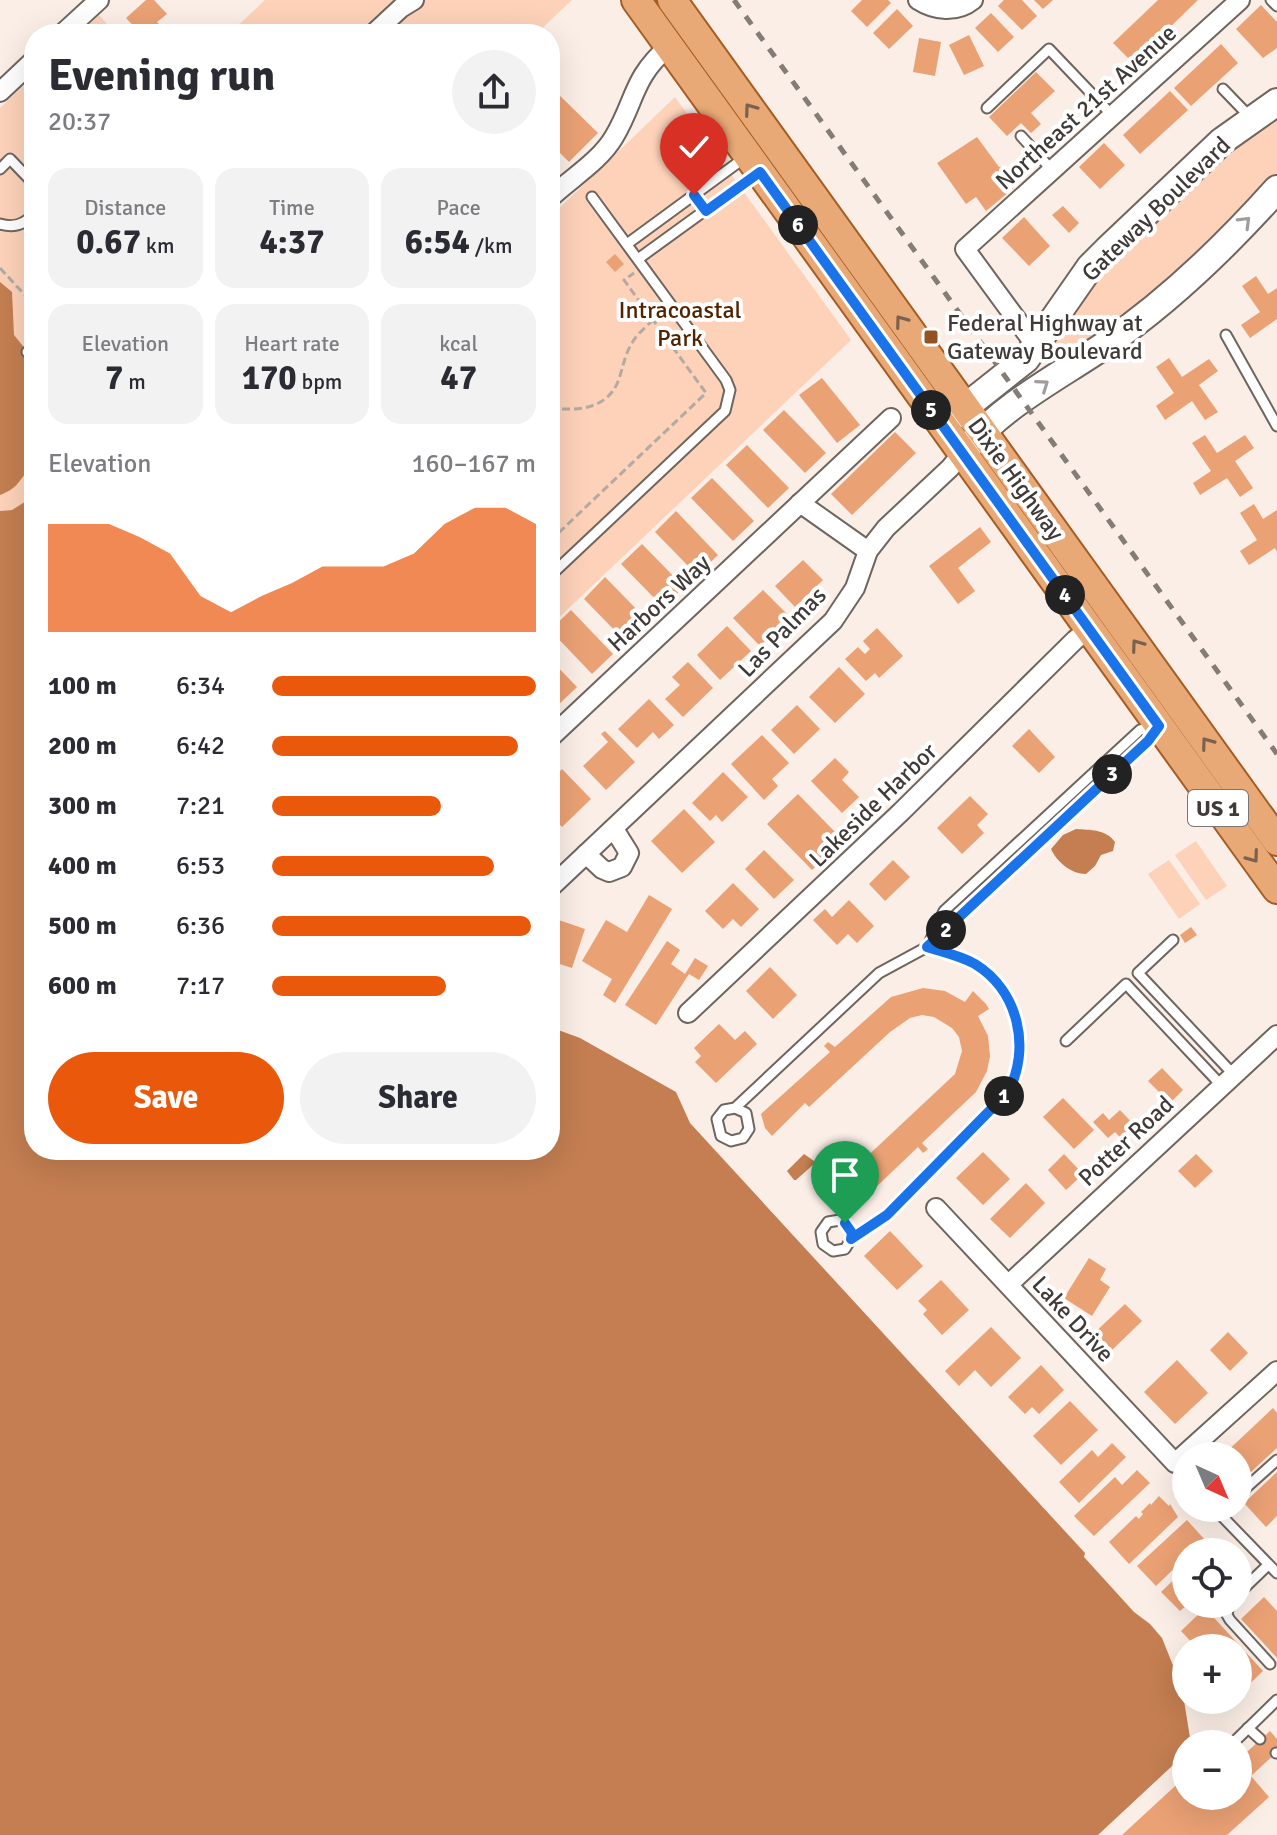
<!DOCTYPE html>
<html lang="en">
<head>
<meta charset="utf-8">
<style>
	body { margin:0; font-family:Signika,sans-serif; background:#f2f2f3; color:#2b2b33; height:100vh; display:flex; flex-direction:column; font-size:30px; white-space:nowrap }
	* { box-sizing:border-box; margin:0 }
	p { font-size:26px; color:#7c7c81 }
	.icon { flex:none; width:44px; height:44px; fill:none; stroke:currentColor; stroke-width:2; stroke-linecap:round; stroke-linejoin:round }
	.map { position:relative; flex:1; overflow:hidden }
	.panel { position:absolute; left:24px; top:24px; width:536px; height:1136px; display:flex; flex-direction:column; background:#fff; border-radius:32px; box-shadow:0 8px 32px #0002 }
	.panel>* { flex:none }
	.needle { width:52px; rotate:136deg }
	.fabs { position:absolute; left:1172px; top:1442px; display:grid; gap:16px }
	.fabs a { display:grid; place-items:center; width:80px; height:80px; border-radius:50%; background:#fff; box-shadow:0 8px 32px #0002; font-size:40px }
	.pin { position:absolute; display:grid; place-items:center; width:68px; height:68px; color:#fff; margin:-82px -34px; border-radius:50% 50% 50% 0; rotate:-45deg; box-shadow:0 0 8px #0007 }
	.pin .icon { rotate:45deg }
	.km { position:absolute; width:40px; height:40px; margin:-20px; border-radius:50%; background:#222; color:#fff; font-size:22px; line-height:40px; text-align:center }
	.round { display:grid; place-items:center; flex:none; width:84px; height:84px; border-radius:42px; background:#f2f2f3 }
	.headline { display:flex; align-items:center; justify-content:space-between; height:136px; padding:0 24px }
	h1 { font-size:44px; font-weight:700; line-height:60px }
	.figures { display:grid; grid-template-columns:repeat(3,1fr); gap:12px; height:136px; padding:8px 24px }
	.figures div { display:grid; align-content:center; border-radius:20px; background:#f2f2f3; text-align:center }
	.figures b { font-size:34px; font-weight:700 }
	.figures small { font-size:22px; font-weight:400 }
	.figures p { font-size:22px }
	.chart { height:224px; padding:16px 24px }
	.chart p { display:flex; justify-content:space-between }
	.chart svg { width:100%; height:144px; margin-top:8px; fill:#ea580c; opacity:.7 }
	.primary-button { display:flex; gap:16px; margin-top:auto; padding:16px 24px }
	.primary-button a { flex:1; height:92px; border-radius:48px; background:#ea580c; color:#fff; font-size:32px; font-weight:700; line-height:92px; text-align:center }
	.primary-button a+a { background:#f2f2f3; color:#2b2b33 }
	ul { padding:0 24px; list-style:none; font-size:26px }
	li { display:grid; grid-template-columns:128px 96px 1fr; align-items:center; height:60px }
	li i { height:20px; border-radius:10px; background:#ea580c }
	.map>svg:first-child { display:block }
</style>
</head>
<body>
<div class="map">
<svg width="1277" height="1835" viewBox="0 0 1277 1835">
	<rect width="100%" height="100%" fill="#faeee6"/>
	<!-- green -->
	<g fill="#fdd2b9">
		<polygon points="265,0 572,0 536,34 229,34"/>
		<polygon points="99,15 116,34 79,34"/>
		<polygon points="34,76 34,496 12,510 0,511 0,108"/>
		<polygon points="675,97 851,340 550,626 550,217"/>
		<polygon points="1277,108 1277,182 1151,303 1061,360 1055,357 1052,343 1102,268"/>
		<polygon points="1196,841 1227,886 1206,900 1175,855"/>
		<polygon points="1169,860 1200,904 1179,919 1148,874"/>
	</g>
	<!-- water -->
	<g fill="#c47e51">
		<path d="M0,282L12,292L14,335L34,360V466C19,476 22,487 0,495Z"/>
		<polygon points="34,496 34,1150 550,1150 550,1027 580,1038 676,1092 690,1123 1085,1553 1084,1557 1134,1612 1150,1624 1162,1638 1182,1688 1191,1744 1186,1744 1186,1753 1098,1835 0,1835 0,511 12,510"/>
		<path d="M1076,829C1090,830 1106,829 1115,842L1113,851L1101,855L1095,866L1086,874C1071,874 1057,862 1051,849L1063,835Z"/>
		<polygon points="804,1154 814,1161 814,1164 796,1180 794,1180 787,1171"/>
	</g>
	<!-- building -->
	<g fill="#eaa174">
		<polygon points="146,0 154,0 167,14 157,22 164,29 159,34 141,34 126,18"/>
		<polygon points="862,0 888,0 891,3 867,27 851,11"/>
		<polygon points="1004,0 1022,0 1037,16 1022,30 998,6"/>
		<polygon points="1034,0 1053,0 1043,9"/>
		<polygon points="1158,0 1198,0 1133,63 1113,43"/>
		<polygon points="1261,5 1277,22 1277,48 1263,58 1236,29"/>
		<polygon points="897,9 913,26 889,49 873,33"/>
		<polygon points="991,13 1014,37 998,52 975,28"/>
		<polygon points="969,35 984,66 964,75 949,45"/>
		<polygon points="919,38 941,42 935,76 913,72"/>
		<polygon points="1221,44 1238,63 1191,106 1174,88"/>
		<polygon points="1036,72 1055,91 1031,113 1041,124 1031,133 1021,123 1007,136 989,117"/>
		<polygon points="550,86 598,133 569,162 550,143"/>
		<polygon points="1170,91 1188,110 1140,154 1123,135"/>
		<polygon points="977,137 999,167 1006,166 1017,180 1013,183 1016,186 986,211 976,197 966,204 937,163"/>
		<polygon points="1104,143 1125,165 1100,189 1079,167"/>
		<polygon points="1063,206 1079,223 1069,233 1052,215"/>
		<polygon points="1024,217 1050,246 1029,266 1002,238"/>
		<polygon points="615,254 624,264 615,272 606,262"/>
		<polygon points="1256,276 1268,294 1277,288 1277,319 1250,338 1241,325 1260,312 1242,286"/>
		<polygon points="1169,358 1182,377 1209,359 1218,371 1199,385 1218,412 1205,420 1192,401 1165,420 1156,406 1174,393 1156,367"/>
		<polygon points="822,378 860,425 837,443 799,395"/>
		<polygon points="784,410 826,453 805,473 763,430"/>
		<polygon points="895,432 916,453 852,515 831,494"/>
		<polygon points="1205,435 1217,453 1245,435 1254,448 1235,461 1253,488 1240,497 1227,478 1200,495 1193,483 1211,471 1192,443"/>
		<polygon points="747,445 789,488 768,508 726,465"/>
		<polygon points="712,478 754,521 733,541 691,498"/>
		<polygon points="1254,504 1263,519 1277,510 1277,552 1275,548 1249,565 1240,551 1257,540 1240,513"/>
		<polygon points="676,511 718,555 697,575 655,532"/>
		<polygon points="980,527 991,542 958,568 975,591 958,604 929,566"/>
		<polygon points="642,544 684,587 663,607 621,564"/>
		<polygon points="803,560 823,580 795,607 775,586"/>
		<polygon points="605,577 648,621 626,642 584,599"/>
		<polygon points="763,590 790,617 760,646 733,618"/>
		<polygon points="571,610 613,654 592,674 550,630"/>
		<polygon points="727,626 751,651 720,680 697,655"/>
		<polygon points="877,628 903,656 879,678 875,673 866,681 845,659 858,647 865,654 870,649 863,641"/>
		<polygon points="550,659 577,687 554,709 550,704"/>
		<polygon points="688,662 713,688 683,717 665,699 680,685 672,677"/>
		<polygon points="839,667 865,694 835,723 809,697"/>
		<polygon points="649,699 674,725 659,739 653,732 637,748 618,729"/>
		<polygon points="797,705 820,729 794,754 771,730"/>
		<polygon points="1029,729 1055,757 1039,773 1012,746"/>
		<polygon points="605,731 635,762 606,790 583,766 608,742 601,734"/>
		<polygon points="762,735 789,763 772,779 778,786 764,800 731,764"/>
		<polygon points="835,758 849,772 842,780 859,797 842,813 811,781"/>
		<polygon points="562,769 591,799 562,827 550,815 550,781"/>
		<polygon points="723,772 748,797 722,822 716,815 710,821 692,803"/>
		<polygon points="798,794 835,832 819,848 827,856 812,870 767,824"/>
		<polygon points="970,796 988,814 977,825 984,833 962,854 937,828"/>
		<polygon points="684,809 715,842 682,873 651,841"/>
		<polygon points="764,850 794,880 774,899 745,869"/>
		<polygon points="893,860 910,877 885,901 869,884"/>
		<polygon points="733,883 759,909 741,927 733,919 723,929 705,911"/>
		<polygon points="649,895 672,909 615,1003 603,995 612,979 582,961 606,920 627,932"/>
		<polygon points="849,900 874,926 857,943 848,934 837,945 813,920 825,909 832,917"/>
		<polygon points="550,917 585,929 572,968 550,961"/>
		<polygon points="1191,927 1197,935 1185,943 1180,935"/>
		<polygon points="667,941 680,950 671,964 685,974 695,958 708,966 699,980 689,974 656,1025 625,1005"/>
		<polygon points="770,967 797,995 773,1019 746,991"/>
		<polygon points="923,988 945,991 965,1002 973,991 986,1004 989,1009 978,1016 988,1036 990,1056 987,1071 976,1092 922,1143 928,1149 923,1153 918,1147 851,1211 849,1209 846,1211 829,1198 865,1168 860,1163 955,1074 962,1051 959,1037 952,1028 934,1017 922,1015 910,1018 890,1032 809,1107 805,1103 772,1136 765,1128 761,1114 830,1052 824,1046 828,1042 835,1047 891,997"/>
		<polygon points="719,1024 735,1040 745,1031 757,1044 716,1083 695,1062 701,1056 694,1048"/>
		<polygon points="1162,1068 1183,1090 1170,1103 1148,1081"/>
		<polygon points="1063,1098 1094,1130 1074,1149 1043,1117"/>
		<polygon points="1120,1110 1135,1126 1122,1139 1115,1132 1108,1138 1093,1122 1103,1113 1109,1120"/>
		<polygon points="983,1152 1010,1179 983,1205 956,1178"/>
		<polygon points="1064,1154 1083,1174 1066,1190 1048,1170"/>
		<polygon points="1196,1154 1213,1171 1195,1188 1178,1171"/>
		<polygon points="1026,1183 1045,1203 1010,1238 990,1219"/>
		<polygon points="890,1231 923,1266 897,1290 864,1256"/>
		<polygon points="1089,1258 1106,1269 1100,1280 1110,1287 1092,1316 1064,1298"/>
		<polygon points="941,1280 969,1310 942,1335 923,1314 927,1310 918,1301"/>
		<polygon points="1125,1304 1142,1321 1109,1353 1092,1335"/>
		<polygon points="991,1327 1021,1358 991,1387 975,1370 959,1386 945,1371"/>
		<polygon points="1228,1332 1248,1353 1230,1371 1210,1350"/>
		<polygon points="1177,1360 1208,1393 1175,1424 1144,1392"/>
		<polygon points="1041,1365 1064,1390 1039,1414 1032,1407 1025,1414 1008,1397"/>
		<polygon points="1070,1401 1098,1430 1061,1465 1033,1436"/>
		<polygon points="1273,1408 1277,1413 1277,1448 1238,1484 1238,1456 1222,1456"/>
		<polygon points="1112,1443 1126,1457 1079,1503 1059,1482 1092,1450 1098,1457"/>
		<polygon points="1137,1470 1150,1483 1094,1536 1074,1516 1115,1477 1122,1485"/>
		<polygon points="1277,1472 1277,1516 1266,1527 1244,1503"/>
		<polygon points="1159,1496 1169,1506 1170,1504 1178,1517 1129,1564 1109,1542 1136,1516 1139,1519 1143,1514 1141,1512 1150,1503 1151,1505"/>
		<polygon points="1187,1520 1205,1540 1192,1552 1186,1552 1186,1557 1156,1586 1137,1566"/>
		<polygon points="1186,1568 1186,1606 1180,1611 1161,1592"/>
		<polygon points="1264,1597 1277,1611 1277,1658 1241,1619"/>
		<polygon points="1205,1608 1263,1671 1238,1695 1238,1648 1197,1648 1181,1631"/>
		<polygon points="1270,1731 1277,1739 1277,1752 1251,1776 1269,1797 1227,1835 1122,1835 1186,1776 1186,1796 1238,1796 1238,1760"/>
	</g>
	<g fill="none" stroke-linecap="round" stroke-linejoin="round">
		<defs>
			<g id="lane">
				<polyline points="1271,0 1277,6"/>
				<polyline points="1223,89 1249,116"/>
				<polyline points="987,108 1049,49 1111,114"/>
				<polyline points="1021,136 1051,169"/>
				<polyline points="0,169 10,159 34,184"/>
				<path d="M0,224C14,228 25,225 34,213"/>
				<polyline points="627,244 747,156"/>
				<polyline points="638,259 758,172"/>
				<polyline points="1226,335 1277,426"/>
				<polyline points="27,352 34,346"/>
				<polyline points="550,576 725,411 730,390 726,380 592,197"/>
				<polyline points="1173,940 1138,973 1233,1074"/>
				<polyline points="930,941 944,911 1140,730 1153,727"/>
				<polyline points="1066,1041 1126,984 1221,1085"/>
				<polyline points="735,1108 724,1110 717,1119 721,1136 731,1141 743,1138 749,1129 746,1113 735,1108 879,973 927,947 1148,741 1156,730"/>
				<path d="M851,1239L845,1249L833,1251L823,1244L821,1232L828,1222L840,1220L849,1227L851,1239L887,1215L1008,1092C1031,1049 1019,991 975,964C961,956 943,952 927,947"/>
				<polyline points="1185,1476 1186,1477"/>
				<polyline points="1238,1495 1277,1460"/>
				<polyline points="1214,1508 1277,1573"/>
				<polyline points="1238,1594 1268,1565"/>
				<polyline points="1229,1604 1227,1615 1230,1620 1270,1664"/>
				<polyline points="1248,1728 1260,1739"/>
				<polyline points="1234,1742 1277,1700"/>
				<polyline points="1276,1753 1277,1753"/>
			</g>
			<g id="street">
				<path d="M918,0C935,11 957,13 973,0"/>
				<polyline points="62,34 99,0"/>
				<polyline points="373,34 401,8 414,0"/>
				<polyline points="0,92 34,60"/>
				<path d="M550,198C570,179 600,161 614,137C636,100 632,78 669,46"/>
				<polyline points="1036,346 965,249 1240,0"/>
				<polyline points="800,503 868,551"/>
				<polyline points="550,738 891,418"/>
				<polyline points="586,854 602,869 609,872 622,867 629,853 614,829"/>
				<polyline points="550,888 833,621 855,588 868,551 886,528 950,468 962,453"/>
				<polyline points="688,1013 901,812 1075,640 1089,629"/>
				<polyline points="936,1208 1175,1463 1277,1371"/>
				<polyline points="1009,1284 1277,1035"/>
			</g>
			<g id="secondary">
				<polyline points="949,420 1026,359 1090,267 1107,250 1222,141 1277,102"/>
				<path d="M968,447C1006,403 1058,377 1105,345C1168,302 1226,246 1277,189"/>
			</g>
			<g id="primary">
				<polyline points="636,0 1277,889"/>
				<polyline points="672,0 1277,841"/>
			</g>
		</defs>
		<!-- lane casing -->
		<use href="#lane" stroke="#6f655f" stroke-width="13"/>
		<!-- street casing -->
		<use href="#street" stroke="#6f655f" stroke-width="22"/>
		<!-- secondary casing -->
		<use href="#secondary" stroke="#6f655f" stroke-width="30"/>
		<!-- primary casing -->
		<use href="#primary" stroke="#a55d24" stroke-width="32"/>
		<!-- path -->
		<g stroke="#b3aaa4" stroke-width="3" stroke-dasharray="8 4" stroke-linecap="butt">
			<polyline points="0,268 33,304"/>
			<path d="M550,408C577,411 608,410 619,379C623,367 625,354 632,343C637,334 646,327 653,320"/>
			<polyline points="550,541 706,393 624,280 634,273"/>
		</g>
		<!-- lane -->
		<use href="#lane" stroke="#fff" stroke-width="9"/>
		<!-- street -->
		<use href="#street" stroke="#fff" stroke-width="18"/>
		<!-- secondary -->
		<use href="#secondary" stroke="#fff" stroke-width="26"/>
		<!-- primary -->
		<use href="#primary" stroke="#e9a976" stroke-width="28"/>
		<!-- rail -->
		<polyline stroke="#837c77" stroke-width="5" stroke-dasharray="10 10" stroke-linecap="butt" points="734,0 1277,754"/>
	</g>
	<!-- one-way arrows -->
	<defs><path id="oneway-chevron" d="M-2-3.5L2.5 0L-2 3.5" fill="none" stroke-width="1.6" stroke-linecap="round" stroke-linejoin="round" transform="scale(2)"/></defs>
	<g stroke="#7b624e">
		<use href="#oneway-chevron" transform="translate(750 109) rotate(-126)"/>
		<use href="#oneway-chevron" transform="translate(901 321) rotate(-126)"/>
		<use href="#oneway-chevron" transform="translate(1137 645) rotate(-126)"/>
		<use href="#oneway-chevron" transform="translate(1207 743) rotate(-126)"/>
		<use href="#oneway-chevron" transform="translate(1253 857) rotate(54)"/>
	</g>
	<g stroke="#a09d9c">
		<use href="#oneway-chevron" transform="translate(1245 222) rotate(-45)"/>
		<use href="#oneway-chevron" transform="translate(1043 385) rotate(-35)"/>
	</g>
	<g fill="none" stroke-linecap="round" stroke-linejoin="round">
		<defs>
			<path id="route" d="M694,195L706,211L760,172L1159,726L1148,741L927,947C943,952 961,956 975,964C1019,991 1031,1049 1008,1092L887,1215L851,1239L852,1233L845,1223"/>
		</defs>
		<!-- route casing -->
		<use href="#route" stroke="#fff" stroke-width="16"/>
		<!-- route -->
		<use href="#route" stroke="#1a73e8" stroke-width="10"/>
	</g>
	<!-- markers -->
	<rect fill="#945122" stroke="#fff" stroke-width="3" x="923" y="329" width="16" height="16" rx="4"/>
	<g text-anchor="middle" stroke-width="8" stroke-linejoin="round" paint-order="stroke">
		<!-- shield labels -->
		<rect fill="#fff" stroke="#797674" stroke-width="2" x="1188" y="790" width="60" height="36" rx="6"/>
		<g font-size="22" font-weight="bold" fill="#403b38">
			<text x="1218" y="816">US 1</text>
		</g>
		<!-- street labels -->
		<g font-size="24" fill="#403b38" stroke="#fff">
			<text transform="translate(1086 107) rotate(-42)" y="8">Northeast 21st Avenue</text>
			<text transform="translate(1156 209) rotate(-44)" y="8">Gateway Boulevard</text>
			<text transform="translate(1016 479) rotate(54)" y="8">Dixie Highway</text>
			<text transform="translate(659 603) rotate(-43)" y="8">Harbors Way</text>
			<text transform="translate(782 632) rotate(-46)" y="8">Las Palmas</text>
			<text transform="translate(873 805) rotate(-44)" y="8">Lakeside Harbor</text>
			<text transform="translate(1126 1141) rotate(-43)" y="8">Potter Road</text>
			<text transform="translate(1073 1319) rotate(47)" y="8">Lake Drive</text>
		</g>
		<!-- park labels -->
		<g font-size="24" fill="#512300" stroke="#fff">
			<text x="680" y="318">Intracoastal<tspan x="680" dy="28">Park</tspan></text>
		</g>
		<!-- poi labels -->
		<g font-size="24" fill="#403b38" stroke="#fff" text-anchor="start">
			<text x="947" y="331">Federal Highway at<tspan x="947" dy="28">Gateway Boulevard</tspan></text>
		</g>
	</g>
</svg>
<div class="fabs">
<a><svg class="needle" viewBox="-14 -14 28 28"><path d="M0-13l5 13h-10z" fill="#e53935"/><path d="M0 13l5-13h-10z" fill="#7c7c81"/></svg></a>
<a><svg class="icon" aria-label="locate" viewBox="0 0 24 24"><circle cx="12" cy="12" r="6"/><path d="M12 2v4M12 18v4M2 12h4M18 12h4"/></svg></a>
<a>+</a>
<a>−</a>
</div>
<div class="pin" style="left:845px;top:1223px;background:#1e9e55"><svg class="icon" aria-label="arrive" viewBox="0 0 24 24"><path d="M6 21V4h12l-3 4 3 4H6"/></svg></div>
<div class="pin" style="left:694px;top:195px;background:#d93025"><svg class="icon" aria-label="check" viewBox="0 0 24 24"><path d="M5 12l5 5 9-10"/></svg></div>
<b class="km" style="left:1004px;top:1096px">1</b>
<b class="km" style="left:946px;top:930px">2</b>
<b class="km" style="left:1112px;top:774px">3</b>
<b class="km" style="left:1065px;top:595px">4</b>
<b class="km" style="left:931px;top:410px">5</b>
<b class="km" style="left:798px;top:225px">6</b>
<section class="panel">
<div class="headline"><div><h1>Evening run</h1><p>20:37</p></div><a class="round"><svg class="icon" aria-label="share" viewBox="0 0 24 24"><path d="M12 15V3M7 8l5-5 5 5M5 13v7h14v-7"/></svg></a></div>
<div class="figures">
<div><p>Distance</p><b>0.67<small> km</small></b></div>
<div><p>Time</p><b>4:37</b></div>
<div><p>Pace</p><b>6:54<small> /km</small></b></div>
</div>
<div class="figures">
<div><p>Elevation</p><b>7<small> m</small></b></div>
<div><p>Heart rate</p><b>170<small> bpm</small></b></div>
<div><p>kcal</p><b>47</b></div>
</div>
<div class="chart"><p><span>Elevation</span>160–167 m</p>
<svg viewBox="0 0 160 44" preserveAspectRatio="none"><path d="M0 44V11L10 11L20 11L30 15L40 20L50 33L60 38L70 33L80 29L90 24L100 24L110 24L120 20L130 11L140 6L150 6L160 11V44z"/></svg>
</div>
<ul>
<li><b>100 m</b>6:34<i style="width:100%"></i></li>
<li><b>200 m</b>6:42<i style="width:93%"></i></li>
<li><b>300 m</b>7:21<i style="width:64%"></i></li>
<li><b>400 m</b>6:53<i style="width:84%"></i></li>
<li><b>500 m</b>6:36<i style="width:98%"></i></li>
<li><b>600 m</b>7:17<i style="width:66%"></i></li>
</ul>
<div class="primary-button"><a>Save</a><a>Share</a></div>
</section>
</div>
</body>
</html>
